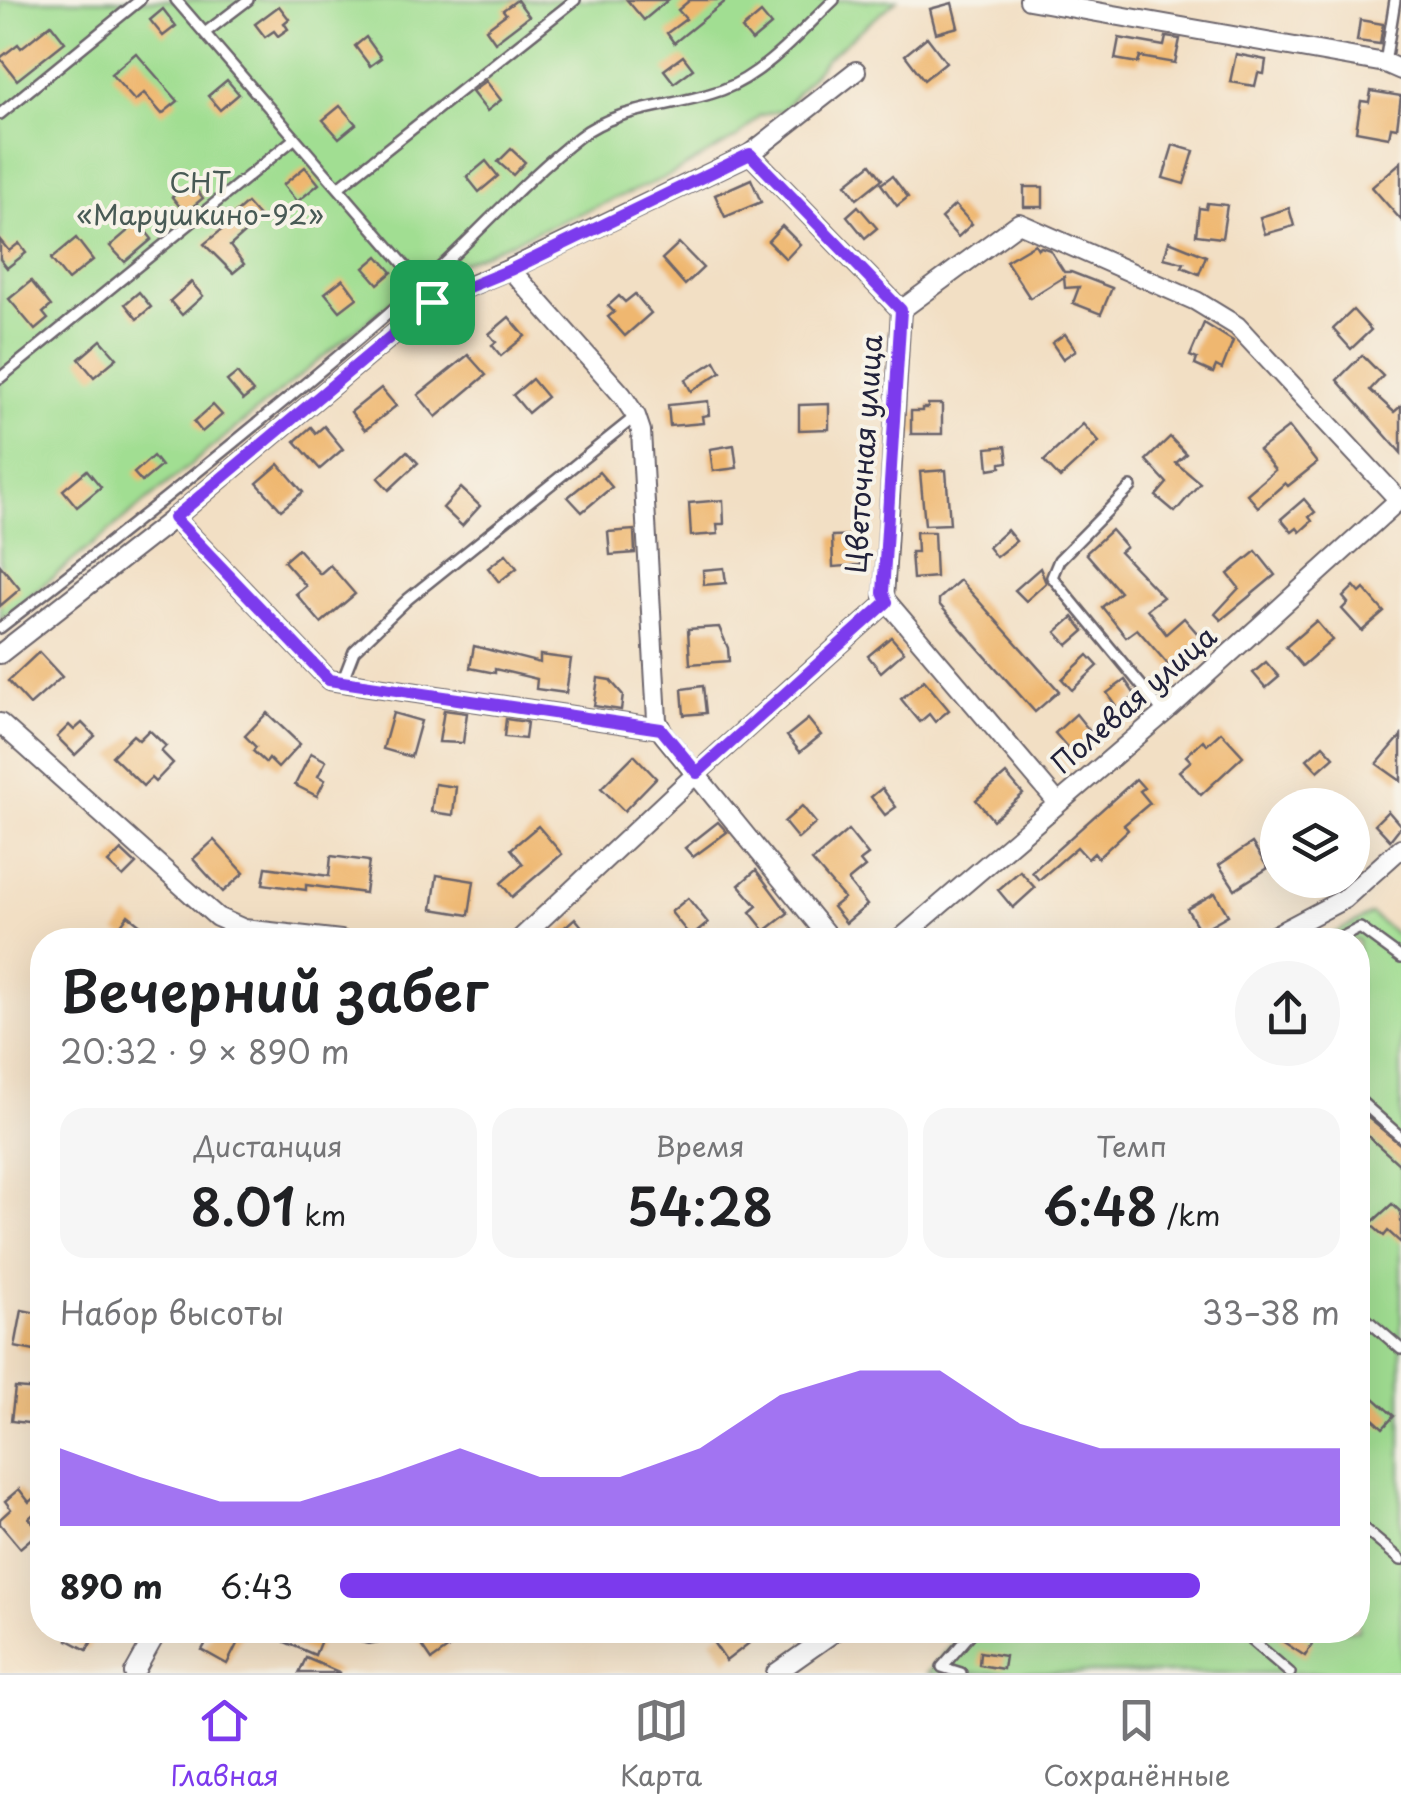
<!DOCTYPE html>
<html lang="ru">
<head>
<meta charset="utf-8">
<style>
	body { margin:0; font-family:"Playpen Sans",sans-serif; background:#f6f6f6; color:#202124; height:100vh; display:flex; flex-direction:column; font-size:38px; white-space:nowrap }
	* { box-sizing:border-box; margin:0 }
	p { font-size:32px; color:#757577 }
	.icon { flex:none; width:55px; height:55px; fill:none; stroke:currentColor; stroke-width:2; stroke-linecap:round; stroke-linejoin:round }
	.map { position:relative; flex:1; overflow:hidden }
	.side { position:absolute; left:30px; top:928px; width:1340px; height:715px; display:flex; flex-direction:column; background:#fff; border-radius:40px; box-shadow:0 10px 40px #0002 }
	.side>* { flex:none }
	.fabs { position:absolute; left:1260px; top:788px; display:grid; gap:20px }
	.fabs a { display:grid; place-items:center; width:110px; height:110px; border-radius:50%; background:#fff; box-shadow:0 10px 40px #0002; font-size:50px }
	.pin { position:absolute; display:grid; place-items:center; width:85px; height:85px; color:#fff; margin:-42px; border-radius:20px; box-shadow:0 5px 15px #0006 }
	.round { display:grid; place-items:center; flex:none; width:105px; height:105px; border-radius:52px; background:#f6f6f6 }
	.overview { display:flex; align-items:center; justify-content:space-between; height:170px; padding:0 30px }
	h1 { font-size:55px; font-weight:600; line-height:75px }
	.figures { display:grid; grid-template-columns:repeat(3,1fr); gap:15px; height:170px; padding:10px 30px }
	.figures div { display:grid; align-content:center; border-radius:25px; background:#f6f6f6; text-align:center }
	.figures b { font-size:50px; font-weight:600 }
	.figures small { font-size:28px; font-weight:400 }
	.figures p { font-size:28px }
	.chart { height:280px; padding:20px 30px }
	.chart p { display:flex; justify-content:space-between }
	.chart svg { width:100%; height:180px; margin-top:10px; fill:#7c3aed; opacity:.7 }
	ul { padding:0 30px; list-style:none; font-size:32px }
	li { display:grid; grid-template-columns:160px 120px 1fr; align-items:center; height:75px }
	li i { height:25px; border-radius:12px; background:#7c3aed }
	.tabs { display:flex; justify-content:space-around; align-items:center; height:140px; border-top:2px solid #e0e0e0; background:#fff; font-size:28px; color:#757577 }
	.tabs a { display:grid; justify-items:center; gap:5px }
	.tabs .current { color:#7c3aed }
	.map>svg:first-child { display:block }
</style>
</head>
<body>
<div class="map">
<svg width="1401" height="1673" viewBox="0 0 1401 1673">
	<rect width="100%" height="100%" fill="#f7f3e8"/>
	<filter id="ink" filterUnits="userSpaceOnUse"><feTurbulence type="fractalNoise" baseFrequency=".01" numOctaves="2"/><feDisplacementMap in="SourceGraphic" scale="20" xChannelSelector="R" yChannelSelector="G"/><feConvolveMatrix kernelMatrix="1 2 1 2 8 2 1 2 1" color-interpolation-filters="sRGB"/></filter>
	<filter id="wash" filterUnits="userSpaceOnUse"><feTurbulence type="fractalNoise" baseFrequency=".0048" numOctaves="4" result="noise"/><feDisplacementMap in="SourceGraphic" scale="40" xChannelSelector="R" yChannelSelector="G"/><feGaussianBlur stdDeviation="2.25" result="paint"/><feColorMatrix in="noise" values="0 0 0 0 0 0 0 0 0 0 0 0 0 0 0 0 0 1.4 0 .05"/><feComposite in="paint" operator="in"/></filter>
	<g filter="url(#wash)">
		<rect width="100%" height="100%" fill="#f2dfc4"/>
		<!-- green -->
		<g fill="#a1de92" stroke="#628066" stroke-width="2.5">
			<polygon points="0,0 897,0 827,58 783,110 759,116 739,136 667,177 414,283 0,620"/>
			<polygon points="1371,914 1401,938 1401,1673 927,1673 964,1630 1358,1630 1358,940 1321,940"/>
		</g>
		<g id="blocks">
			<!-- building -->
			<g fill="#efb770">
				<polygon points="517,0 529,16 495,42 486,29 506,14 503,10"/>
				<polygon points="627,0 668,0 644,20"/>
				<polygon points="690,0 727,0 674,43 667,33 686,19 678,10"/>
				<polygon points="952,3 958,27 936,33 930,9"/>
				<polygon points="279,6 289,19 284,23 288,29 278,36 274,31 265,37 255,24"/>
				<polygon points="163,9 176,26 163,36 150,20"/>
				<polygon points="761,13 771,25 752,41 742,29"/>
				<polygon points="1360,20 1383,24 1380,44 1357,41"/>
				<polygon points="51,24 65,42 17,80 0,58 18,44 21,48"/>
				<polygon points="366,37 381,58 370,66 355,46"/>
				<polygon points="927,37 946,62 924,80 905,55"/>
				<polygon points="1166,37 1180,39 1175,63 1140,57 1138,63 1115,59 1119,38 1164,46"/>
				<polygon points="136,53 178,101 162,114 144,93 135,101 111,74"/>
				<polygon points="1236,54 1266,60 1264,74 1258,73 1255,86 1230,82"/>
				<polygon points="683,56 693,69 674,83 664,70"/>
				<polygon points="227,80 239,94 220,110 208,96"/>
				<polygon points="486,81 501,100 487,111 472,92"/>
				<polygon points="1371,91 1401,96 1397,128 1391,127 1389,137 1356,131 1361,101 1369,102"/>
				<polygon points="340,106 356,124 339,138 323,120"/>
				<polygon points="1173,145 1194,151 1184,184 1163,178"/>
				<polygon points="511,149 525,162 513,175 498,162"/>
				<polygon points="486,161 498,176 479,192 467,177"/>
				<polygon points="1401,162 1401,220 1372,187"/>
				<polygon points="871,164 882,179 857,199 846,184"/>
				<polygon points="305,167 319,184 297,202 283,185"/>
				<polygon points="892,176 908,197 897,206 881,184"/>
				<polygon points="751,179 761,202 725,217 715,195"/>
				<polygon points="193,186 203,198 185,213 172,197 181,190 185,194"/>
				<rect x="1024" y="187" width="19" height="20"/>
				<polygon points="247,203 261,219 230,246 244,264 233,273 204,244 234,220 231,217"/>
				<polygon points="1207,203 1227,205 1222,238 1196,235 1199,208 1206,209"/>
				<polygon points="955,205 972,224 958,237 941,218"/>
				<polygon points="858,206 877,228 865,238 847,216"/>
				<polygon points="1289,208 1294,226 1265,234 1260,217"/>
				<polygon points="138,222 152,239 125,262 110,246"/>
				<polygon points="782,226 800,244 786,259 768,241"/>
				<polygon points="76,238 93,260 68,280 51,259"/>
				<polygon points="0,240 9,251 19,243 26,253 7,268 0,259"/>
				<polygon points="1169,241 1206,256 1199,274 1182,267 1184,263 1164,258"/>
				<polygon points="679,243 703,268 685,285 662,259"/>
				<polygon points="1035,244 1038,249 1041,247 1050,250 1064,272 1071,272 1112,288 1101,314 1073,303 1079,287 1065,288 1064,277 1030,298 1006,261"/>
				<polygon points="378,256 392,272 378,284 364,268"/>
				<polygon points="343,279 357,298 340,311 325,293"/>
				<polygon points="31,281 51,306 43,313 48,319 35,330 9,299"/>
				<polygon points="191,282 203,296 182,315 170,301"/>
				<polygon points="139,292 151,307 137,319 125,304"/>
				<polygon points="635,294 651,313 625,336 608,317 614,312 608,306 619,296 625,302"/>
				<polygon points="1353,310 1371,330 1351,349 1333,329"/>
				<polygon points="509,317 525,336 501,356 492,345 496,342 489,334"/>
				<polygon points="1204,323 1233,341 1222,369 1216,366 1213,373 1195,365 1197,359 1190,356"/>
				<polygon points="1065,334 1076,350 1063,359 1052,343"/>
				<polygon points="101,340 117,358 94,377 79,359"/>
				<polygon points="468,355 486,375 436,417 418,395"/>
				<polygon points="1362,355 1383,376 1370,390 1394,412 1401,406 1401,453 1337,380"/>
				<polygon points="715,361 721,372 691,391 685,380"/>
				<polygon points="237,373 253,392 243,400 227,381"/>
				<polygon points="532,379 547,397 528,413 513,395"/>
				<polygon points="381,388 396,406 365,430 351,412"/>
				<polygon points="708,401 709,415 702,416 703,423 670,426 668,405"/>
				<polygon points="829,404 829,429 799,430 799,405"/>
				<polygon points="928,404 942,404 942,434 911,434 911,411 922,411 922,408 928,408"/>
				<polygon points="213,405 222,415 202,432 194,422"/>
				<polygon points="1083,424 1099,442 1060,478 1044,461"/>
				<polygon points="324,426 343,449 320,469 295,441 311,427 316,433"/>
				<polygon points="1289,427 1317,463 1288,486 1285,483 1258,507 1247,494 1275,470 1259,450"/>
				<polygon points="1170,437 1186,454 1176,463 1200,483 1175,512 1156,496 1167,483 1146,460"/>
				<polygon points="734,445 737,468 713,471 710,449"/>
				<polygon points="1006,446 1008,462 1001,463 1001,467 989,469 987,448"/>
				<polygon points="407,451 418,463 389,490 378,478"/>
				<polygon points="153,456 161,466 142,482 134,473"/>
				<polygon points="279,464 303,492 281,510 257,483"/>
				<polygon points="87,470 101,487 77,507 63,490"/>
				<polygon points="946,470 950,524 925,525 920,472"/>
				<polygon points="599,472 612,487 582,512 568,497"/>
				<polygon points="461,488 480,506 462,526 443,508"/>
				<polygon points="1304,499 1315,512 1309,517 1312,521 1300,532 1297,528 1292,532 1281,519"/>
				<polygon points="723,500 724,524 717,524 718,534 691,536 689,503"/>
				<polygon points="634,530 635,553 610,555 608,532"/>
				<polygon points="1007,530 1016,541 996,557 988,547"/>
				<polygon points="1111,530 1126,547 1120,552 1163,597 1147,609 1166,634 1184,618 1204,641 1172,669 1137,629 1126,637 1102,607 1120,592 1086,553"/>
				<polygon points="916,532 934,532 936,577 913,579 911,552 917,552"/>
				<polygon points="860,535 861,565 833,567 832,536"/>
				<polygon points="298,549 320,574 330,565 355,594 321,623 296,594 306,586 284,561"/>
				<polygon points="1256,551 1275,575 1221,620 1215,614 1239,588 1228,574"/>
				<polygon points="506,554 517,568 499,582 488,568"/>
				<polygon points="0,565 20,589 0,606"/>
				<polygon points="724,568 726,583 704,585 703,570"/>
				<polygon points="1040,568 1046,583 1026,601 1015,590"/>
				<polygon points="960,580 1059,691 1035,712 939,604 939,599"/>
				<polygon points="1354,586 1360,593 1364,589 1384,612 1362,631 1342,609 1348,603 1343,597"/>
				<polygon points="1073,617 1084,631 1068,645 1056,632"/>
				<polygon points="1316,621 1332,640 1302,666 1286,647"/>
				<polygon points="719,627 728,648 729,661 690,664 688,629"/>
				<polygon points="891,637 904,652 881,672 868,656"/>
				<polygon points="474,646 540,663 540,655 571,659 566,693 536,689 537,679 495,669 495,673 470,668"/>
				<polygon points="39,652 62,677 30,705 8,681"/>
				<polygon points="1088,655 1098,666 1072,690 1062,679"/>
				<polygon points="1266,662 1279,677 1266,688 1253,673"/>
				<polygon points="598,678 610,680 623,695 621,710 594,706"/>
				<polygon points="924,680 949,710 935,722 929,714 920,722 901,699"/>
				<polygon points="1125,680 1136,696 1118,709 1107,693"/>
				<polygon points="703,686 706,713 684,715 682,689"/>
				<polygon points="444,710 467,713 463,743 439,742"/>
				<polygon points="267,713 300,744 278,768 269,759 266,763 253,751 256,747 245,736"/>
				<polygon points="393,713 421,721 411,757 383,749"/>
				<polygon points="1076,714 1093,735 1072,753 1055,733"/>
				<polygon points="506,719 527,722 525,739 504,737"/>
				<polygon points="808,719 821,735 800,752 787,736"/>
				<polygon points="82,723 95,736 75,755 57,737 69,725 74,730"/>
				<polygon points="149,730 166,746 161,751 173,763 155,782 151,778 143,786 112,756 133,735 139,740"/>
				<polygon points="1221,732 1243,756 1201,795 1179,771 1191,761 1186,756 1203,740 1207,745"/>
				<polygon points="1401,736 1401,781 1377,764"/>
				<polygon points="1323,745 1334,757 1318,771 1307,759"/>
				<polygon points="311,753 326,761 318,776 325,780 317,796 295,785"/>
				<polygon points="634,755 656,778 624,811 601,788"/>
				<polygon points="1006,774 1023,794 993,820 976,800"/>
				<polygon points="1136,779 1144,788 1140,791 1150,803 1124,825 1128,830 1098,858 1094,853 1088,859 1077,847 1039,880 1032,872"/>
				<polygon points="435,784 456,787 453,815 431,812"/>
				<polygon points="882,788 896,807 885,815 871,797"/>
				<polygon points="802,806 816,823 798,839 784,822"/>
				<polygon points="1388,811 1401,826 1390,840 1375,824"/>
				<polygon points="718,822 727,832 693,857 685,848"/>
				<polygon points="538,826 562,854 512,897 501,883 523,864 511,849"/>
				<polygon points="848,830 868,855 860,861 865,867 848,881 867,905 846,923 833,907 844,898 812,861"/>
				<polygon points="214,840 244,873 223,892 193,859"/>
				<polygon points="1252,843 1268,868 1235,889 1219,865"/>
				<polygon points="121,850 136,864 123,877 108,863"/>
				<polygon points="331,856 369,861 365,893 306,885 306,890 263,884 266,867 329,876"/>
				<polygon points="756,870 788,913 765,931 750,912 757,906 739,885"/>
				<polygon points="1020,871 1035,888 1013,908 998,890"/>
				<polygon points="437,875 474,881 469,915 432,909"/>
				<polygon points="1215,893 1228,915 1200,931 1187,909"/>
				<polygon points="688,898 708,923 691,937 671,912"/>
				<polygon points="128,915 142,926 132,940 116,932"/>
				<polygon points="575,918 587,933 579,940 550,940"/>
				<polygon points="1361,1112 1401,1145 1401,1166 1358,1127"/>
				<polygon points="1392,1204 1401,1212 1401,1243 1388,1231 1384,1236 1370,1224"/>
				<polygon points="22,1310 42,1314 39,1352 15,1347"/>
				<polygon points="15,1388 39,1390 36,1424 11,1421"/>
				<polygon points="1365,1390 1394,1416 1383,1428 1371,1417 1358,1432 1358,1397"/>
				<polygon points="19,1489 29,1502 34,1498 42,1507 29,1518 40,1531 20,1548 0,1524 0,1519 11,1509 5,1501"/>
				<polygon points="73,1630 98,1630 87,1650 68,1640"/>
				<polygon points="213,1630 234,1630 242,1634 227,1664 202,1650"/>
				<polygon points="290,1630 325,1630 315,1655 285,1642"/>
				<polygon points="423,1630 437,1630 449,1648 432,1660 415,1635"/>
				<polygon points="724,1630 766,1630 726,1661 711,1639"/>
				<polygon points="1285,1630 1294,1630 1313,1643 1305,1656 1279,1639"/>
				<polygon points="980,1652 1005,1656 1003,1669 979,1665"/>
				<polygon points="306,1658 341,1673 299,1673"/>
			</g>
		</g>
	</g>
	<g filter="url(#ink)">
		<use href="#blocks" fill-opacity="0" stroke="#6b646b" stroke-width="2.5"/>
		<g fill="none" stroke-linecap="round" stroke-linejoin="round">
			<defs>
				<g id="lane">
					<polyline points="176,0 422,285"/>
					<polyline points="206,32 248,0"/>
					<polyline points="1385,63 1395,0"/>
					<polyline points="0,114 140,0"/>
					<polyline points="339,187 575,0"/>
					<polyline points="0,378 294,139"/>
					<polyline points="1131,487 1059,560 1052,577 1164,713"/>
					<path d="M0,628C142,518 283,405 419,287C474,239 521,182 579,137C618,106 676,107 722,90C765,74 801,31 834,0"/>
					<polyline points="342,682 354,651 408,599 636,416"/>
					<polyline points="1336,940 1360,928 1401,958"/>
					<polyline points="1358,1099 1401,1137"/>
					<polyline points="1358,1312 1401,1349"/>
					<polyline points="1358,1524 1401,1560"/>
					<polyline points="1240,1630 1290,1673"/>
					<polyline points="961,1673 942,1667 974,1630"/>
				</g>
				<g id="street">
					<polyline points="1029,0 1385,63 1401,70"/>
					<polyline points="750,154 856,71"/>
					<polyline points="510,269 622,395 636,416 641,431 657,720 663,734 831,940"/>
					<polyline points="422,285 432,302 174,518 329,680 661,729"/>
					<polyline points="432,302 510,269 750,154 901,310"/>
					<polyline points="0,654 174,518"/>
					<polyline points="0,723 217,917 244,929 341,940"/>
					<polyline points="1058,803 884,598 901,310 1019,223 1196,301 1237,326 1399,500"/>
					<polyline points="519,940 697,773 887,602"/>
					<polyline points="899,940 1164,713 1401,498"/>
					<polyline points="1266,940 1344,899 1401,848"/>
					<polyline points="354,1630 369,1634 393,1630"/>
					<polyline points="134,1673 158,1630"/>
					<polyline points="776,1673 837,1630"/>
				</g>
			</defs>
			<!-- lane casing -->
			<use href="#lane" stroke="#6b646b" stroke-width="14"/>
			<!-- street casing -->
			<use href="#street" stroke="#6b646b" stroke-width="22"/>
			<!-- lane -->
			<use href="#lane" stroke="#fff" stroke-width="9"/>
			<!-- street -->
			<use href="#street" stroke="#fff" stroke-width="18"/>
		</g>
	</g>
	<g fill="none" stroke-linecap="round" stroke-linejoin="round" filter="url(#ink)">
		<defs>
			<polygon id="route" points="750,154 901,310 883,593 887,602 697,773 661,729 329,680 174,518 432,302 510,270"/>
		</defs>
		<!-- route casing -->
		<use href="#route" stroke="#fff" stroke-width="20"/>
		<!-- route -->
		<use href="#route" stroke="#7c3aed" stroke-width="12"/>
	</g>
	<g text-anchor="middle" stroke-width="8" stroke-linejoin="round" paint-order="stroke">
		<!-- park labels -->
		<g font-size="28" fill="#485a55" stroke="#f7f3e8">
			<text x="200" y="193">СНТ<tspan x="200" dy="32">«Марушкино-92»</tspan></text>
		</g>
		<!-- street labels -->
		<g font-size="28" fill="#22223b" stroke="#f7f3e8">
			<text transform="translate(864 454) rotate(-86)" y="10">Цветочная улица</text>
			<text transform="translate(1134 700) rotate(-41)" y="10">Полевая улица</text>
		</g>
	</g>
</svg>
<div class="fabs">
<a><svg class="icon" aria-label="layers" viewBox="0 0 24 24"><path d="M12 4l9 5-9 5-9-5zM3 14l9 5 9-5"/></svg></a>
</div>
<div class="pin" style="left:432px;top:302px;background:#1e9e55"><svg class="icon" aria-label="arrive" viewBox="0 0 24 24"><path d="M6 21V4h12l-3 4 3 4H6"/></svg></div>
<section class="side">
<div class="overview"><div><h1>Вечерний забег</h1><p>20:32 · 9 × 890 m</p></div><a class="round"><svg class="icon" aria-label="share" viewBox="0 0 24 24"><path d="M12 15V3M7 8l5-5 5 5M5 13v7h14v-7"/></svg></a></div>
<div class="figures">
<div><p>Дистанция</p><b>8.01<small> km</small></b></div>
<div><p>Время</p><b>54:28</b></div>
<div><p>Темп</p><b>6:48<small> /km</small></b></div>
</div>
<div class="chart"><p><span>Набор высоты</span>33–38 m</p>
<svg viewBox="0 0 160 44" preserveAspectRatio="none"><path d="M0 44V25L10 32L20 38L30 38L40 32L50 25L60 32L70 32L80 25L90 12L100 6L110 6L120 19L130 25L140 25L150 25L160 25V44z"/></svg>
</div>
<ul>
<li><b>890 m</b>6:43<i style="width:86%"></i></li>
</ul>
</section>
</div>
<nav class="tabs">
<a class="current"><svg class="icon" aria-label="home" viewBox="0 0 24 24"><path d="M3 11l9-7 9 7M6 9v11h12V9"/></svg>Главная</a>
<a><svg class="icon" aria-label="map" viewBox="0 0 24 24"><path d="M3 6l6-2 6 2 6-2v14l-6 2-6-2-6 2zM9 4v14M15 6v14"/></svg>Карта</a>
<a><svg class="icon" aria-label="saved" viewBox="0 0 24 24"><path d="M7 4h10v16l-5-4-5 4z"/></svg>Сохранённые</a>
</nav>
</body>
</html>
